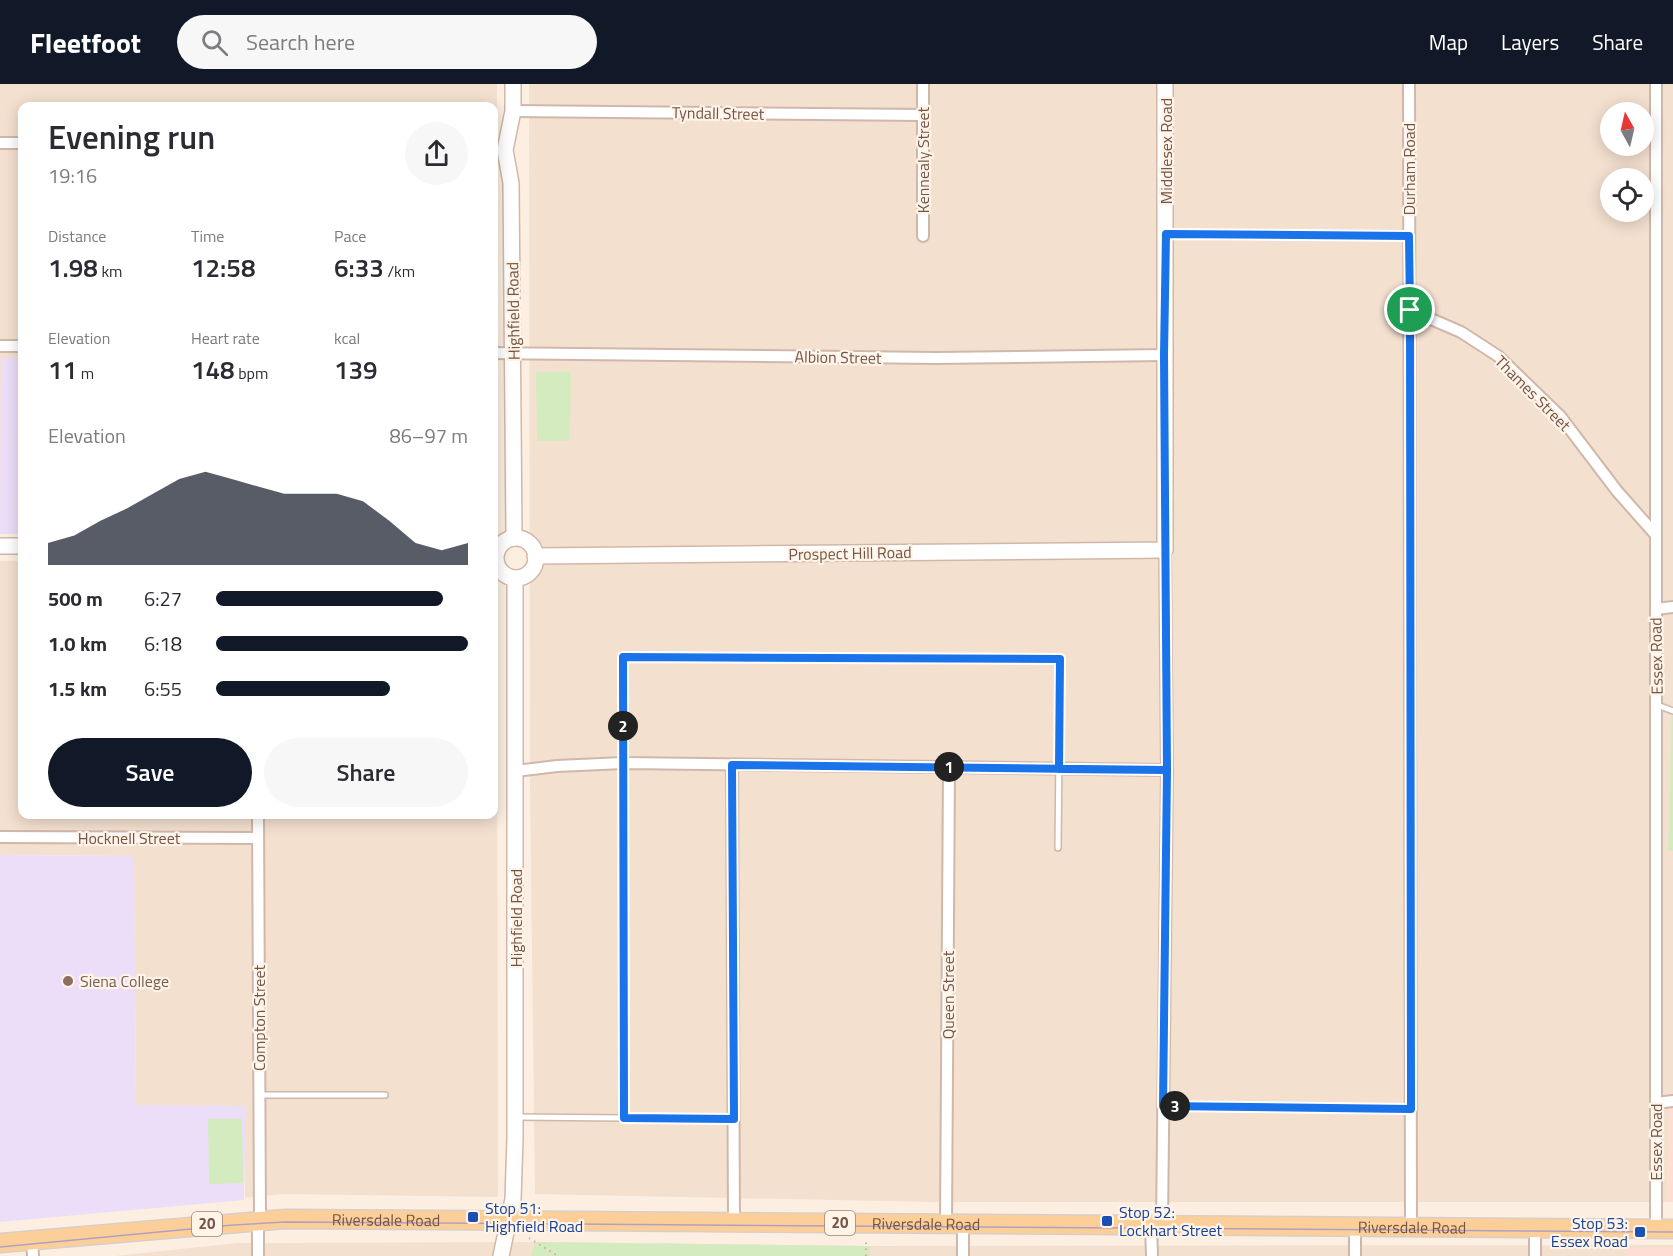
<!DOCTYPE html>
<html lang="en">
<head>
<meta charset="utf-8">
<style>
	body { margin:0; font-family:"Titillium Web",sans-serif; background:#f7f7f7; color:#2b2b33; height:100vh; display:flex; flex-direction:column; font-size:22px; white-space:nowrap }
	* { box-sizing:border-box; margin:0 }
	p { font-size:20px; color:#7c7c81 }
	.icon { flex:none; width:33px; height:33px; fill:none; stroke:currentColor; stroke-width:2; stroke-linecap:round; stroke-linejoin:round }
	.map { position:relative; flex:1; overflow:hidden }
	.details { position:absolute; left:18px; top:18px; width:480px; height:717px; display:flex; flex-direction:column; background:#fff; border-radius:12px; box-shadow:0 3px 15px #0003 }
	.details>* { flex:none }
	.needle { width:39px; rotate:352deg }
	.fabs { position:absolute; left:1600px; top:18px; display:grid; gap:12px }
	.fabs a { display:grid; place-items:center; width:54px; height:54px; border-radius:50%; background:#fff; box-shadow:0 3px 15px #0003; font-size:30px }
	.pin { position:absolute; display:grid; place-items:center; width:51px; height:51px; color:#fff; margin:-26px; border:3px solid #fff; border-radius:50%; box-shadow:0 2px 6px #0007 }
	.km { position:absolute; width:30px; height:30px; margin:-15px; border-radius:50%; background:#222; color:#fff; font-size:16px; line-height:30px; text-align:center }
	.round { display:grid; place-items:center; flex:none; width:63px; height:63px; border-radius:32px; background:#f7f7f7 }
	.headline { display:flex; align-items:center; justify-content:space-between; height:102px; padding:0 30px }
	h1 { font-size:33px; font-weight:600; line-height:45px }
	.figures { display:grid; grid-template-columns:repeat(3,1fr); gap:9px; height:102px; padding:6px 30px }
	.figures div { display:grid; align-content:center }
	.figures b { font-size:26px; font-weight:600 }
	.figures small { font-size:16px; font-weight:400 }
	.figures p { font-size:16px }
	.chart { height:168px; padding:12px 30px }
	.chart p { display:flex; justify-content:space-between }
	.chart svg { width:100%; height:108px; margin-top:6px; fill:#111827; opacity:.7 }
	.button { display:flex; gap:12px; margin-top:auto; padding:12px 30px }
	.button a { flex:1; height:69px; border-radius:36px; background:#111827; color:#fff; font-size:24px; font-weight:600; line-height:69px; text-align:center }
	.button a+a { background:#f7f7f7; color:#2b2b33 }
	ul { padding:0 30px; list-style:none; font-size:20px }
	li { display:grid; grid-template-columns:96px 72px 1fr; align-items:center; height:45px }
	li i { height:15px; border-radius:8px; background:#111827 }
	header { display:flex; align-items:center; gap:36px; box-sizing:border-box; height:84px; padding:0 30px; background:#111827; color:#fff }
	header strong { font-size:28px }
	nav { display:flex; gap:33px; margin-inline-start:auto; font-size:21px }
	.search { width:420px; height:54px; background:#f7f7f7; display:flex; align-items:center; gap:15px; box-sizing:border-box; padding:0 21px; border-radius:33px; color:#7c7c81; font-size:22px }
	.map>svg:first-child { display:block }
</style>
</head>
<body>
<header>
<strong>Fleetfoot</strong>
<div class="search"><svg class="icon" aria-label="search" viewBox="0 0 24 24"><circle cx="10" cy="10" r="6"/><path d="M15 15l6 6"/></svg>Search here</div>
<nav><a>Map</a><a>Layers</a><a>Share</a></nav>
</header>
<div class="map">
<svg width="1673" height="1172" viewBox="0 0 1673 1172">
	<rect width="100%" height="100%" fill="#fcefe1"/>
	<!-- residential -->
	<g fill="#f4e0cf" fill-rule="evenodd">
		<polygon points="0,0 497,0 498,255 495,282 494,456 494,22 22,22 22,442 0,442"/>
		<path d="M529,0H1673V627L1668,767H1673V1022L1669,1023L1667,1118H931L535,1110L530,705ZM1611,28H1644V62H1611ZM1611,94H1644V128H1611Z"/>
		<polygon points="0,477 22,477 22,730 494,730 494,495 497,499 498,1113 284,1110 245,1114 245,1022 136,1022 134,772 0,771"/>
		<polygon points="534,1158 870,1162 1673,1161 1673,1172 115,1172 237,1159"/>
	</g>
	<!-- commercial -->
	<g fill="#fdddd4">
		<polygon points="1673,1022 1673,1118 1667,1118 1669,1023"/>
		<rect x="1628" y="1164" width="45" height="8"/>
	</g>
	<!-- education -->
	<g fill="#ecdef8">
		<polygon points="1,274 22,274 22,450 0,450"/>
		<polygon points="0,771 134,772 136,1021 246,1022 244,1116 0,1138"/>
	</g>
	<!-- green -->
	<g fill="#d4eabf">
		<polygon points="536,288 571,288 570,357 537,357"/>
		<polygon points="1672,627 1673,627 1673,767 1668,767"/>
		<polygon points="208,1035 242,1035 243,1099 209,1100"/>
		<polygon points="535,1158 866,1162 870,1162 870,1172 531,1172"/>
	</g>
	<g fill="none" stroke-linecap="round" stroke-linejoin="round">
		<defs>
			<g id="lane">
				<polyline points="1168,150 1409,152"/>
				<polyline points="1657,621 1673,627"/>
				<polyline points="259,1011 385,1011"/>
				<polyline points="1164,1022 1411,1025"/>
				<polyline points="517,1033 624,1034"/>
				<polyline points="734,1035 624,1034 623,573 1060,575 1058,764"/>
			</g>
			<g id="street">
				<polyline points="1409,0 1411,1143"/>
				<polyline points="1656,0 1656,1144"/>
				<polyline points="513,27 923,31"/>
				<polyline points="0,59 22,59"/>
				<polyline points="923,152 923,0"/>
				<polyline points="1410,226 1461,248 1498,272 1560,332 1617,407 1655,450"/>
				<polyline points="0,262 22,262"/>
				<polyline points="494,269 936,274 1164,271"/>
				<polyline points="1656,525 1673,523"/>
				<polyline points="732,681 734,1138"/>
				<polyline points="516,687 557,682 623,679 1167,686"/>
				<polyline points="258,730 260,1133 258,1136 258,1172"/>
				<polyline points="0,753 258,754"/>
				<polyline points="1656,1019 1673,1017"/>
				<polyline points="946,1140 949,683"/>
				<polyline points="1151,1141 1152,1172"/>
				<polyline points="1162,1141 1167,686 1165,466"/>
				<polyline points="32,1156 33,1172"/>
				<polyline points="963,1172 963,1140"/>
				<polyline points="1355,1172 1355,1143"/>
				<polyline points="1535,1172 1535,1144"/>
			</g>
			<g id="secondary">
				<polyline points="513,0 513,27 505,66 511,99 514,454"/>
				<circle cx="516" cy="474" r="20"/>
				<polyline points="0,462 22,462"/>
				<polyline points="535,472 1165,466 1165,0"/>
				<polyline points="501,1172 513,1115 515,1054 515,494"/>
			</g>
			<g id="primary">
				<path id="s1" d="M0,1159L285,1135L1673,1145"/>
			</g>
		</defs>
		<!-- lane casing -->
		<use href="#lane" stroke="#cfb8ab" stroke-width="8"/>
		<!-- street casing -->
		<use href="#street" stroke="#cfb8ab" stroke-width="14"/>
		<!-- secondary casing -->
		<use href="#secondary" stroke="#d2b7a7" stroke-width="18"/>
		<!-- primary casing -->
		<use href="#primary" stroke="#d8cfcc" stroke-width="21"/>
		<!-- path -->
		<g stroke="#d6ae9c" stroke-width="2" stroke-dasharray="1.5 4.5" stroke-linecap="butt">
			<polyline points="529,1154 558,1172"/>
			<polyline points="866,1172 866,1157"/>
		</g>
		<!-- lane -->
		<use href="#lane" stroke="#fff" stroke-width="5"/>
		<!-- street -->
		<use href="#street" stroke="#fff" stroke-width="10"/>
		<!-- secondary -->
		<use href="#secondary" stroke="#fff" stroke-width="15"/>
		<!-- primary -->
		<use href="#primary" stroke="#fccf98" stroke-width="18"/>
		<!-- tram -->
		<polyline stroke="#b1a0c5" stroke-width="1.5" points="0,1163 233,1141 285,1138 1673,1148"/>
	</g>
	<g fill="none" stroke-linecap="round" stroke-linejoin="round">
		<defs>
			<polyline id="route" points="1410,226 1409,152 1166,150 1164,271 1167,686 732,681 734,1035 624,1034 623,573 1060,575 1059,685 1167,686 1163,1022 1411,1025 1410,226"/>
		</defs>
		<!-- route casing -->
		<use href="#route" stroke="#fff" stroke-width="12"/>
		<!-- route -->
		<use href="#route" stroke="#1a73e8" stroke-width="8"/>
	</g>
	<!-- markers -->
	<circle fill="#8d6e63" stroke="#fff4e7" stroke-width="2" cx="68" cy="897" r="6"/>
	<g fill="#1a4fb4" stroke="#fff4e7" stroke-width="2">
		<rect x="467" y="1127" width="12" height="12" rx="3"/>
		<rect x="1101" y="1131" width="12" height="12" rx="3"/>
		<rect x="1634" y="1142" width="12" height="12" rx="3"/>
	</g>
	<g text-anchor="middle" stroke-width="4.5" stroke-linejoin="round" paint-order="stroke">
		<!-- shield labels -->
		<g fill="#fff4e7" stroke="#9d8478" stroke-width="1.5">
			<rect x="825" y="1127" width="30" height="24" rx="4.5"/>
			<rect x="192" y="1128" width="30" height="24" rx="4.5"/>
		</g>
		<g font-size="15" font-weight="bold" fill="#735448">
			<text x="840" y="1144">20</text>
			<text x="207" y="1145">20</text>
		</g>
		<!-- street labels -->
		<g font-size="16" fill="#735448" stroke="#fff4e7">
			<text transform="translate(718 29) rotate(1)" y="6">Tyndall Street</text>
			<text transform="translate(1166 67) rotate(-90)" y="6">Middlesex Road</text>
			<text transform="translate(923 76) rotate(-90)" y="6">Kennealy Street</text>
			<text transform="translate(1409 85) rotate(-90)" y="6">Durham Road</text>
			<text transform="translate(513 227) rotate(-91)" y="6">Highfield Road</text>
			<text transform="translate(838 273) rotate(1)" y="6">Albion Street</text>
			<text transform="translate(1533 309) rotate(45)" y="6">Thames Street</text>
			<text transform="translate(850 469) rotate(-1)" y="6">Prospect Hill Road</text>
			<text transform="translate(1656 572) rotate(-91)" y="6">Essex Road</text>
			<text x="129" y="760">Hocknell Street</text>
			<text transform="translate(516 834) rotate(-90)" y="6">Highfield Road</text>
			<text transform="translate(948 911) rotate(-90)" y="6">Queen Street</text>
			<text transform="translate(259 934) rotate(-90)" y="6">Compton Street</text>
			<text transform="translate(1656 1058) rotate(-90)" y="6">Essex Road</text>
			<text dy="6" stroke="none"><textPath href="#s1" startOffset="387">Riversdale Road</textPath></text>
			<text dy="6" stroke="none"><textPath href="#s1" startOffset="927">Riversdale Road</textPath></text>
			<text dy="6" stroke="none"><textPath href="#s1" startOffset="1413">Riversdale Road</textPath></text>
		</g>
		<!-- education labels -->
		<g font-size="16" fill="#785e54" stroke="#fff4e7" text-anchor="start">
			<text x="80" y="903">Siena College</text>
		</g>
		<!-- transit labels -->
		<g font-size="16" fill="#164399" stroke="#fff4e7" text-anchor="start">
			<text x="485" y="1130">Stop 51:<tspan x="485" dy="18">Highfield Road</tspan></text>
			<text x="1119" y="1134">Stop 52:<tspan x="1119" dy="18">Lockhart Street</tspan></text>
			<text x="1628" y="1145" text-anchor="end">Stop 53:<tspan x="1628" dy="18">Essex Road</tspan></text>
		</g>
	</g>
</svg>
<div class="fabs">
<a><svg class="needle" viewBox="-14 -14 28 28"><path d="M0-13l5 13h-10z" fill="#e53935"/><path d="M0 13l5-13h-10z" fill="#7c7c81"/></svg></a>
<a><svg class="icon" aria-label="locate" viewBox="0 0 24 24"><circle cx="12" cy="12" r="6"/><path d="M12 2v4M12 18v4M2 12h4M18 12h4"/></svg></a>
</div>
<div class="pin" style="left:1410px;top:226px;background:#1e9e55"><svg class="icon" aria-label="arrive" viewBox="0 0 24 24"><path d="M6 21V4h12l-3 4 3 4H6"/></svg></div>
<b class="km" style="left:949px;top:683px">1</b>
<b class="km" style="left:623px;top:642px">2</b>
<b class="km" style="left:1175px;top:1022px">3</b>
<section class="details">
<div class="headline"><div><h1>Evening run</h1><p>19:16</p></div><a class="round"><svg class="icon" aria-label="share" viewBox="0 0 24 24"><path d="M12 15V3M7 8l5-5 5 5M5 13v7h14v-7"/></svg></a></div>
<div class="figures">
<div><p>Distance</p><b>1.98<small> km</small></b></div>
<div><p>Time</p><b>12:58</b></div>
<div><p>Pace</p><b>6:33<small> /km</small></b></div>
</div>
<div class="figures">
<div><p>Elevation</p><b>11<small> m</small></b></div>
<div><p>Heart rate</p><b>148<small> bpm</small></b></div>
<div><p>kcal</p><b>139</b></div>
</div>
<div class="chart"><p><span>Elevation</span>86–97 m</p>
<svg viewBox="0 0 160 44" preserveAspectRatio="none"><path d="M0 44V35L10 32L20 26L30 21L40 15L50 9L60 6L70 9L80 12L90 15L100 15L110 15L120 18L130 26L140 35L150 38L160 35V44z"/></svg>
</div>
<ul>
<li><b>500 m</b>6:27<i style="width:90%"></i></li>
<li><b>1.0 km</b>6:18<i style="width:100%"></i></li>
<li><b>1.5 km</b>6:55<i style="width:69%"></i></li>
</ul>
<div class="button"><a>Save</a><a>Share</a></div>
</section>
</div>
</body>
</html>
